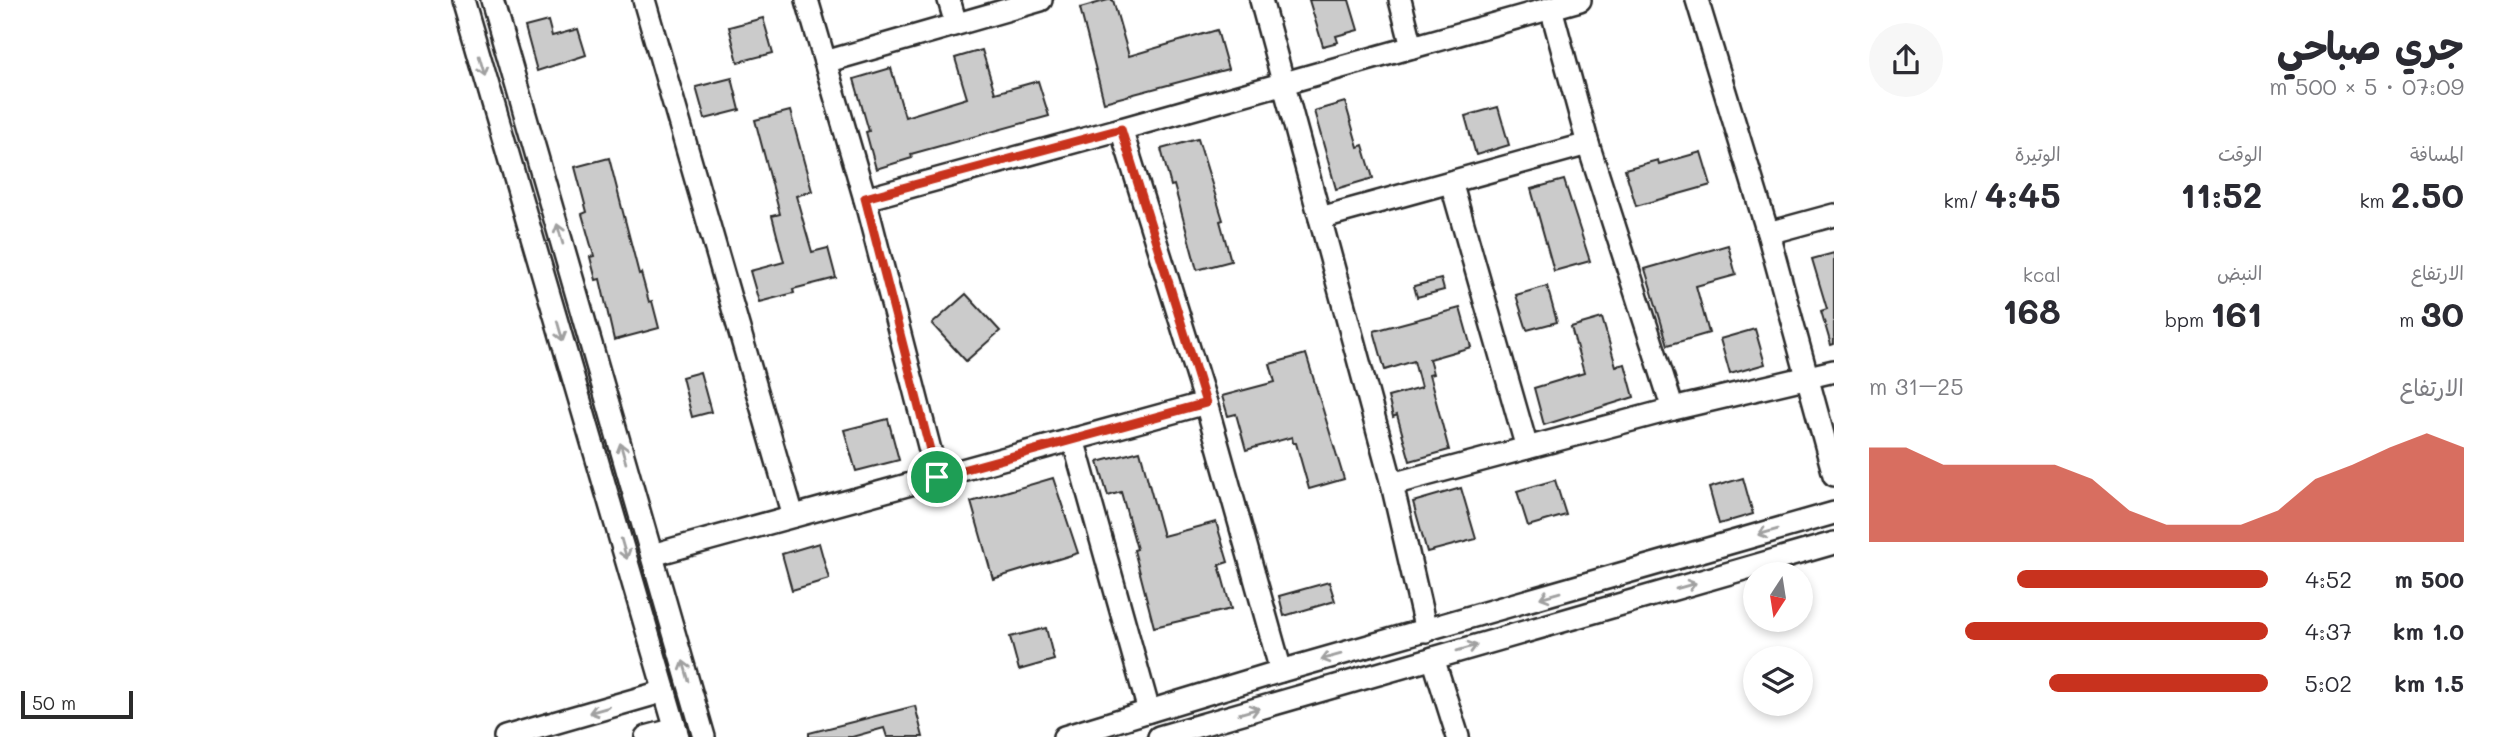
<!DOCTYPE html>
<html lang="ar">
<head>
<meta charset="utf-8">
<style>
	body { margin:0; font-family:Mali,"Playpen Sans Arabic",sans-serif; background:#f7f7f7; color:#2b2b33; direction:rtl; height:100vh; display:flex; flex-direction:column; font-size:26px; white-space:nowrap }
	* { box-sizing:border-box; margin:0 }
	p { font-size:23px; color:#7c7c81 }
	.icon { flex:none; width:38px; height:38px; fill:none; stroke:currentColor; stroke-width:2; stroke-linecap:round; stroke-linejoin:round }
	.map { position:relative; flex:1; overflow:hidden; direction:ltr }
	.sheet { display:flex; flex-direction:column; background:#fff; width:665px }
	.sheet>* { flex:none }
	.needle { width:46px; rotate:192deg }
	.buttons { position:absolute; left:1743px; top:562px; display:grid; gap:14px }
	.buttons a { display:grid; place-items:center; width:70px; height:70px; border-radius:50%; background:#fff; box-shadow:0 4px 10px #0003; font-size:35px }
	.scale { position:absolute; left:21px; bottom:18px; width:112px; box-sizing:border-box; padding-left:7px; border:4px solid #2b2b2b; border-top:0; font-size:19px; line-height:24px; white-space:nowrap; color:#2b2b2b; -webkit-text-stroke:5px #fff; paint-order:stroke }
	.pin { position:absolute; display:grid; place-items:center; width:60px; height:60px; color:#fff; margin:-30px; border:4px solid #fff; border-radius:50%; box-shadow:0 2px 7px #0007 }
	.round { display:grid; place-items:center; flex:none; width:74px; height:74px; border-radius:37px; background:#f7f7f7 }
	.overview { display:flex; align-items:center; justify-content:space-between; height:119px; padding:0 35px }
	h1 { font-size:38px; font-weight:700; line-height:52px }
	.stats { display:grid; grid-template-columns:repeat(3,1fr); gap:10px; height:119px; padding:7px 35px }
	.stats div { display:grid; align-content:center }
	.stats b { font-size:35px; font-weight:700 }
	.stats small { font-size:19px; font-weight:400 }
	.stats p { font-size:19px }
	.chart { height:196px; padding:14px 35px }
	.chart p { display:flex; justify-content:space-between }
	.chart svg { width:100%; height:126px; margin-top:7px; fill:#c8321e; opacity:.7 }
	ul { padding:0 35px; list-style:none; font-size:23px }
	li { display:grid; grid-template-columns:112px 84px 1fr; align-items:center; height:52px }
	li i { height:18px; border-radius:9px; background:#c8321e }
	main { display:flex; flex:1; min-height:0 }
	.map>svg:first-child { display:block }
</style>
</head>
<body>
<main>
<section class="sheet">
<div class="overview"><div><h1>جري صباحي</h1><p>07:09 · 5 × 500 m</p></div><a class="round"><svg class="icon" aria-label="share" viewBox="0 0 24 24"><path d="M12 15V3M7 8l5-5 5 5M5 13v7h14v-7"/></svg></a></div>
<div class="stats">
<div><p>المسافة</p><b>2.50<small> km</small></b></div>
<div><p>الوقت</p><b>11:52</b></div>
<div><p>الوتيرة</p><b>4:45<small> /km</small></b></div>
</div>
<div class="stats">
<div><p>الارتفاع</p><b>30<small> m</small></b></div>
<div><p>النبض</p><b>161<small> bpm</small></b></div>
<div><p>kcal</p><b>168</b></div>
</div>
<div class="chart"><p><span>الارتفاع</span>25–31 m</p>
<svg viewBox="0 0 160 44" preserveAspectRatio="none"><path d="M0 44V11L10 11L20 17L30 17L40 17L50 17L60 22L70 33L80 38L90 38L100 38L110 33L120 22L130 17L140 11L150 6L160 11V44z"/></svg>
</div>
<ul>
<li><b>500 m</b>4:52<i style="width:63%"></i></li>
<li><b>1.0 km</b>4:37<i style="width:76%"></i></li>
<li><b>1.5 km</b>5:02<i style="width:55%"></i></li>
</ul>
</section>
<div class="map">
<svg width="1834" height="737" viewBox="0 0 1834 737">
	<rect width="100%" height="100%" fill="#fff"/>
	<filter id="ink" filterUnits="userSpaceOnUse"><feTurbulence type="fractalNoise" baseFrequency=".0143" numOctaves="2"/><feDisplacementMap in="SourceGraphic" scale="14" xChannelSelector="R" yChannelSelector="G"/><feConvolveMatrix kernelMatrix="1 2 1 2 8 2 1 2 1" color-interpolation-filters="sRGB"/></filter>
	<g filter="url(#ink)">
		<!-- building -->
		<g fill="#cbcbcb" stroke="#2b2b2b" stroke-width="2">
			<polygon points="1108,0 1113,0 1129,56 1217,30 1228,69 1104,102 1080,8"/>
			<polygon points="1309,0 1349,0 1358,30 1336,36 1338,42 1323,46"/>
			<polygon points="763,18 773,53 738,62 729,27"/>
			<polygon points="548,21 552,36 578,29 586,55 537,71 525,27"/>
			<polygon points="982,50 995,93 1038,81 1049,116 911,154 912,158 876,169 866,132 869,131 854,79 891,68 905,117 967,98 955,58"/>
			<polygon points="732,78 740,110 705,119 696,87"/>
			<polygon points="1345,102 1358,147 1363,145 1373,178 1336,189 1314,111"/>
			<polygon points="1498,107 1509,145 1476,155 1465,116"/>
			<polygon points="790,111 812,191 796,196 812,252 828,248 836,278 793,289 794,293 759,302 750,271 784,262 772,216 780,214 755,120"/>
			<polygon points="1198,139 1223,220 1220,221 1231,261 1197,270 1174,185 1171,186 1161,149"/>
			<polygon points="1701,152 1711,185 1636,206 1625,169 1658,160 1659,164"/>
			<polygon points="609,158 639,274 641,273 649,302 652,301 659,328 614,340 600,279 596,280 590,257 594,256 582,214 587,212 575,167"/>
			<polygon points="1564,180 1590,261 1554,271 1531,189"/>
			<polygon points="1728,245 1736,275 1696,286 1709,333 1668,345 1645,269"/>
			<polygon points="1834,253 1834,344 1831,345 1821,311 1827,309 1812,259"/>
			<polygon points="1441,279 1444,290 1417,297 1414,286"/>
			<polygon points="1547,286 1557,322 1527,330 1516,295"/>
			<polygon points="966,294 1000,331 966,361 932,324"/>
			<polygon points="1460,308 1471,347 1429,359 1433,374 1429,375 1449,450 1410,461 1397,415 1393,417 1388,397 1421,388 1414,361 1385,370 1374,331"/>
			<polygon points="1602,318 1616,366 1625,364 1634,397 1544,425 1534,388 1584,373 1571,327"/>
			<polygon points="1755,329 1765,364 1730,374 1720,339"/>
			<polygon points="1306,354 1344,479 1309,489 1296,443 1293,443 1292,437 1246,450 1236,414 1228,416 1222,396 1275,382 1270,364"/>
			<polygon points="700,372 711,412 692,417 682,377"/>
			<polygon points="888,419 899,460 856,471 844,430"/>
			<polygon points="1140,451 1163,536 1216,522 1228,562 1219,565 1231,609 1154,627 1134,550 1137,549 1121,492 1108,496 1098,462"/>
			<polygon points="1053,478 1078,553 993,579 971,502"/>
			<polygon points="1743,478 1753,514 1719,524 1709,488"/>
			<polygon points="1555,480 1566,515 1528,526 1517,491"/>
			<polygon points="1461,488 1476,539 1427,552 1413,502"/>
			<polygon points="819,543 829,579 792,590 782,554"/>
			<polygon points="1329,582 1335,601 1284,616 1279,596"/>
			<polygon points="1046,628 1054,660 1019,670 1010,637"/>
			<polygon points="915,706 923,737 887,737 884,728 852,737 809,737 809,733"/>
		</g>
		<g fill="none" stroke-linecap="round" stroke-linejoin="round">
			<defs>
				<g id="minor">
					<polyline points="463,0 678,737"/>
					<polyline points="492,0 704,737"/>
					<polyline points="644,0 793,516"/>
					<polyline points="807,0 865,199 1121,129 1206,403 1281,671"/>
					<polyline points="949,0 956,24"/>
					<polyline points="1261,0 1392,484 1426,631"/>
					<polyline points="1400,0 1412,47"/>
					<polyline points="1697,0 1768,233"/>
					<polyline points="1551,8 1588,144"/>
					<polyline points="825,62 1041,0"/>
					<polyline points="1121,129 1580,0"/>
					<polyline points="1451,182 1527,448"/>
					<polyline points="865,199 937,477"/>
					<polyline points="1834,215 1768,233 1834,475"/>
					<polyline points="1320,218 1588,144 1673,409 1392,484"/>
					<polyline points="1673,409 1834,371"/>
					<polyline points="1073,439 1149,711"/>
					<polyline points="652,555 1206,403"/>
					<polyline points="1433,658 1458,737"/>
					<polyline points="505,737 665,691"/>
					<polyline points="646,737 676,729"/>
					<polyline points="1064,737 1281,671 1834,513"/>
					<polyline points="1159,737 1834,543"/>
				</g>
			</defs>
			<!-- minor casing -->
			<use href="#minor" stroke="#2b2b2b" stroke-width="26"/>
			<!-- minor -->
			<use href="#minor" stroke="#fff" stroke-width="21"/>
		</g>
		<!-- one-way arrows -->
		<defs><path id="oneway-shaft" d="M-6 0H5M1.5-3L5.5 0L1.5 3" fill="none" stroke-width="1.6" stroke-linecap="round" stroke-linejoin="round" transform="scale(1.75)"/></defs>
		<g stroke="#a0a0a0">
			<use href="#oneway-shaft" transform="translate(482 66) rotate(74)"/>
			<use href="#oneway-shaft" transform="translate(560 234) rotate(-106)"/>
			<use href="#oneway-shaft" transform="translate(560 331) rotate(74)"/>
			<use href="#oneway-shaft" transform="translate(623 453) rotate(-106)"/>
			<use href="#oneway-shaft" transform="translate(1768 532) rotate(164)"/>
			<use href="#oneway-shaft" transform="translate(624 549) rotate(74)"/>
			<use href="#oneway-shaft" transform="translate(1686 586) rotate(-16)"/>
			<use href="#oneway-shaft" transform="translate(1550 595) rotate(164)"/>
			<use href="#oneway-shaft" transform="translate(1467 648) rotate(-16)"/>
			<use href="#oneway-shaft" transform="translate(1331 657) rotate(164)"/>
			<use href="#oneway-shaft" transform="translate(686 671) rotate(-106)"/>
			<use href="#oneway-shaft" transform="translate(599 710) rotate(164)"/>
			<use href="#oneway-shaft" transform="translate(1249 711) rotate(-16)"/>
		</g>
	</g>
	<g fill="none" stroke-linecap="round" stroke-linejoin="round" filter="url(#ink)">
		<defs>
			<polygon id="route" points="1121,129 1206,403 937,477 865,198"/>
		</defs>
		<!-- route casing -->
		<use href="#route" stroke="#fff" stroke-width="14"/>
		<!-- route -->
		<use href="#route" stroke="#c8321e" stroke-width="9"/>
	</g>
</svg>
<div class="buttons">
<a><svg class="needle" viewBox="-14 -14 28 28"><path d="M0-13l5 13h-10z" fill="#e53935"/><path d="M0 13l5-13h-10z" fill="#7c7c81"/></svg></a>
<a><svg class="icon" aria-label="layers" viewBox="0 0 24 24"><path d="M12 4l9 5-9 5-9-5zM3 14l9 5 9-5"/></svg></a>
</div>
<div class="scale">50 m</div>
<div class="pin" style="left:937px;top:477px;background:#1e9e55"><svg class="icon" aria-label="arrive" viewBox="0 0 24 24"><path d="M6 21V4h12l-3 4 3 4H6"/></svg></div>
</div>
</main>
</body>
</html>
